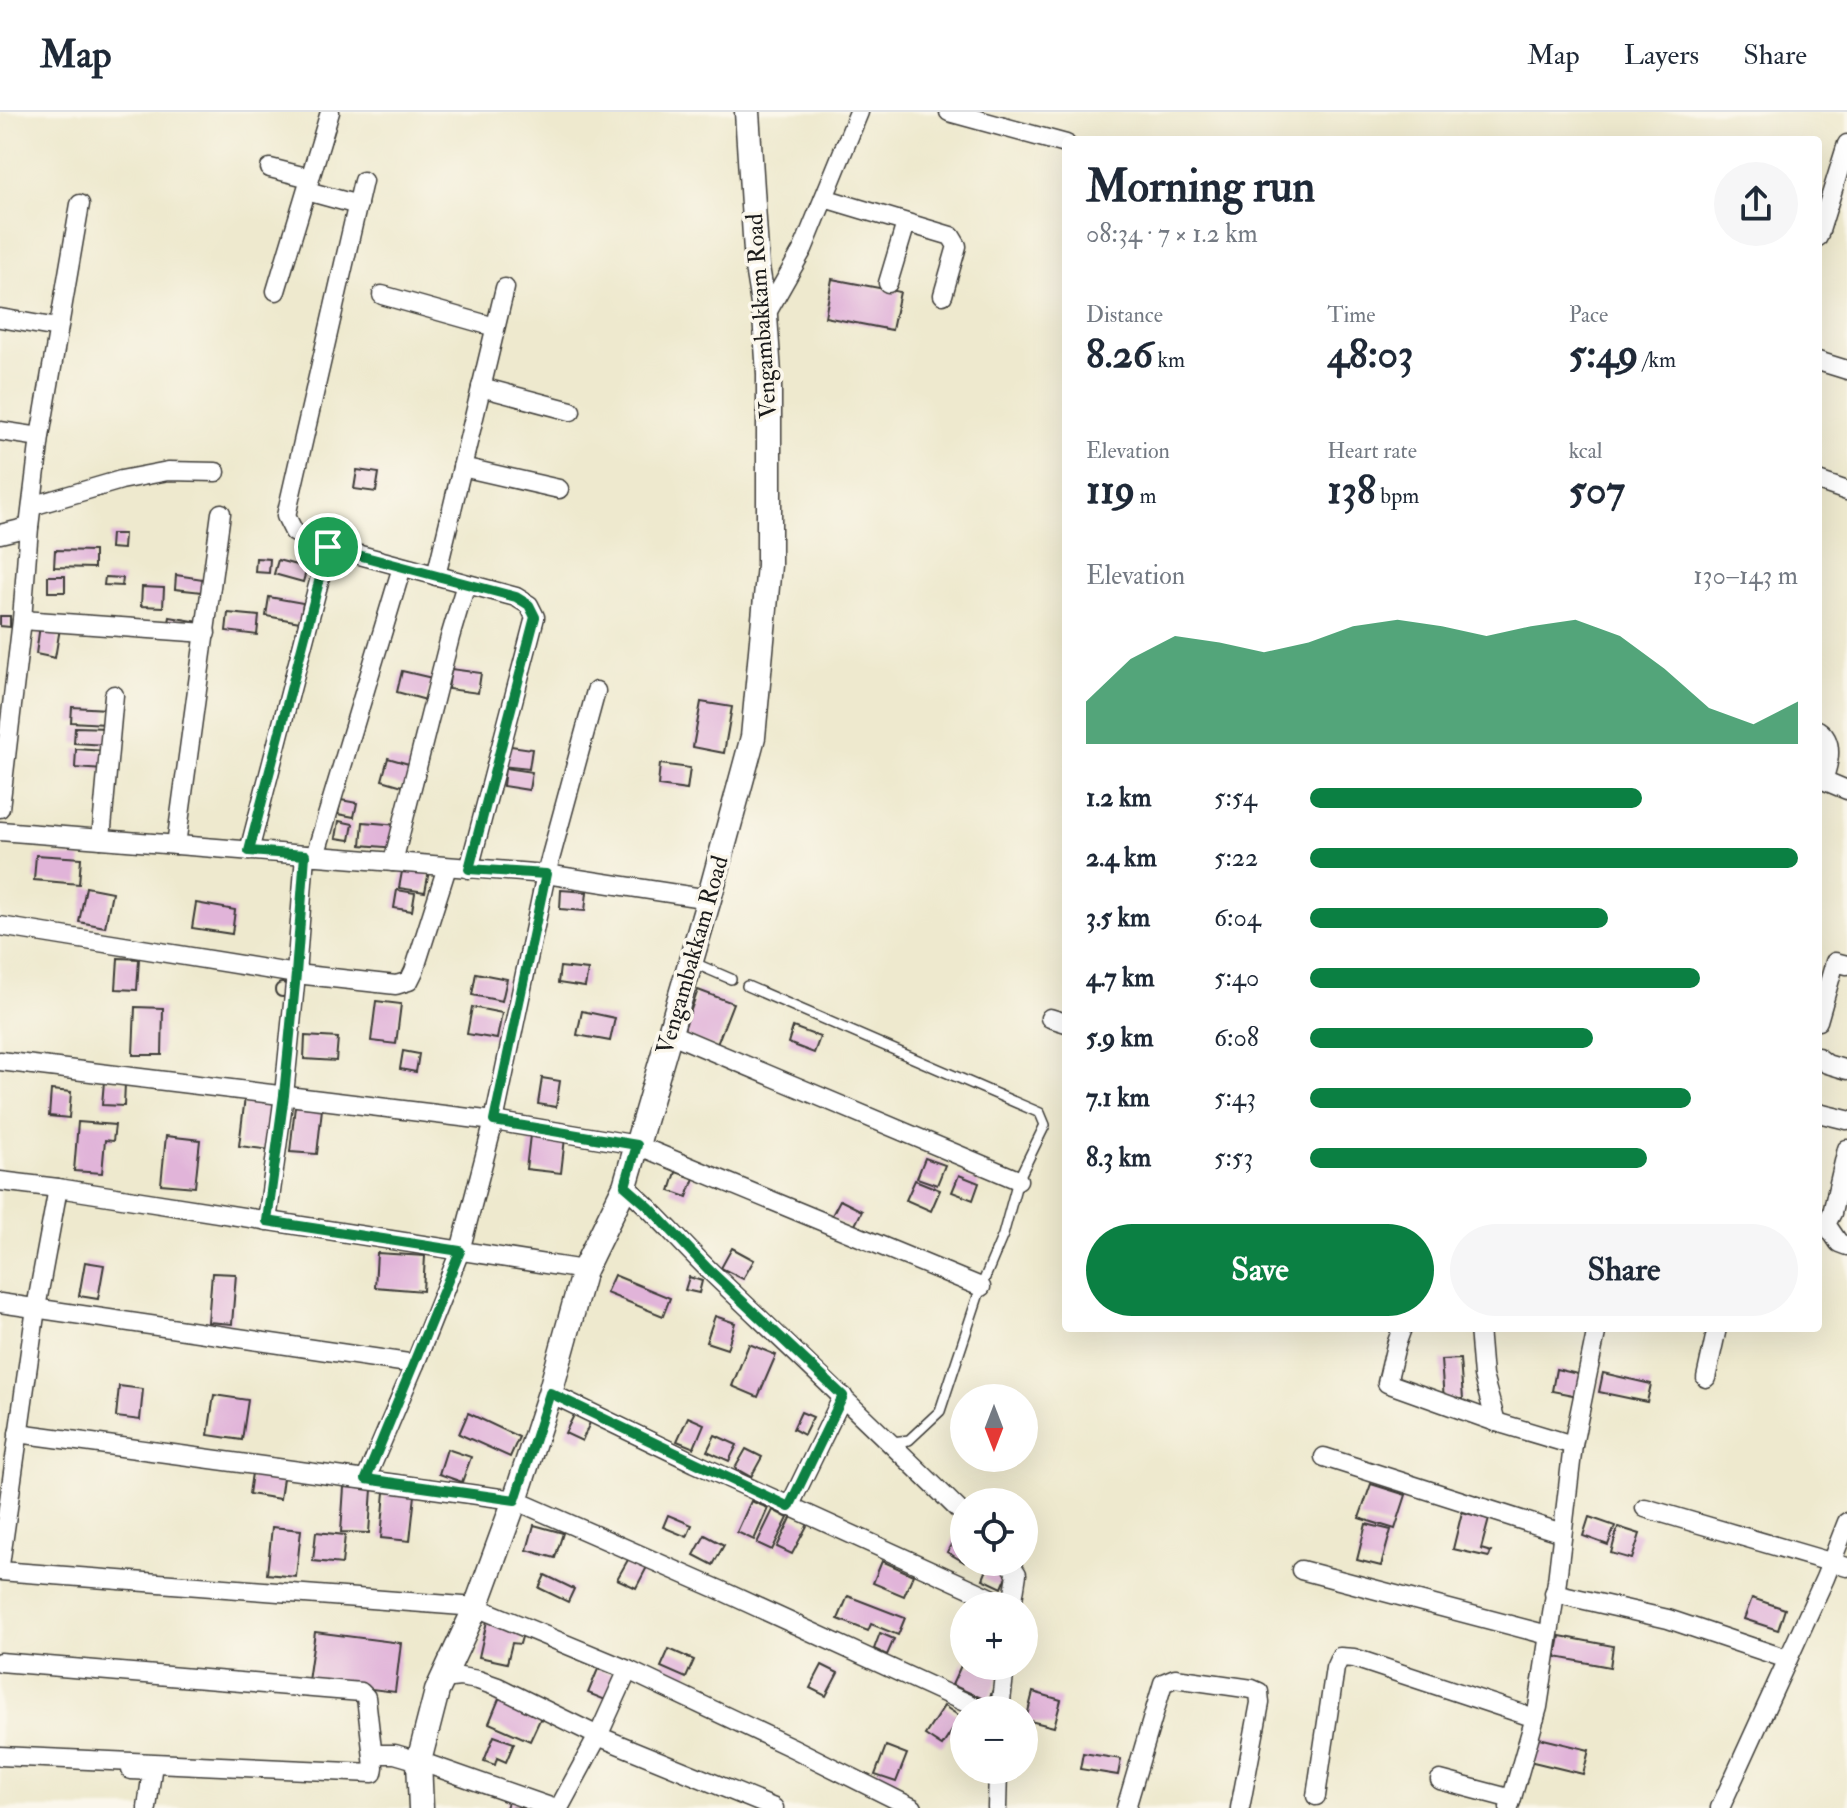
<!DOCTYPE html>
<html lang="en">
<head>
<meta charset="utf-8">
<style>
	body { margin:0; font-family:"IM FELL Double Pica",serif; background:#f6f6f7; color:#1f2937; height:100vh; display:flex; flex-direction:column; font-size:30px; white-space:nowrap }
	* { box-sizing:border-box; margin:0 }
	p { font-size:26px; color:#747a83 }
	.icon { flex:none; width:44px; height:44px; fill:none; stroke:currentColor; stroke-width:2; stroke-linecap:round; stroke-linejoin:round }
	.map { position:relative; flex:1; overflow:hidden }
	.sheet { position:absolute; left:1062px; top:24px; width:760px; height:1196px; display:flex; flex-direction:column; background:#fff; border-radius:8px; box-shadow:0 8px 32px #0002 }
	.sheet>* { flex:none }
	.needle { width:52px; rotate:180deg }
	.buttons { position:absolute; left:950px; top:1272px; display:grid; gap:16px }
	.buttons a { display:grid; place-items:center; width:88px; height:88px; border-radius:50%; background:#fff; box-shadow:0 8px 32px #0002; font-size:40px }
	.pin { position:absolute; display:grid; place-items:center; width:68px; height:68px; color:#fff; margin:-34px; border:4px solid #fff; border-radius:50%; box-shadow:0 2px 8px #0007 }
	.round { display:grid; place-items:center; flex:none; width:84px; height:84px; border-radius:42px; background:#f6f6f7 }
	.overview { display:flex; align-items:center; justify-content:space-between; height:136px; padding:0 24px }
	h1 { font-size:44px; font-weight:700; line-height:60px }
	.stats { display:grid; grid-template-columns:repeat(3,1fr); gap:12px; height:136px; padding:8px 24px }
	.stats div { display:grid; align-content:center }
	.stats b { font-size:40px; font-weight:700 }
	.stats small { font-size:22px; font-weight:400 }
	.stats p { font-size:22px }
	.chart { height:224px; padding:16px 24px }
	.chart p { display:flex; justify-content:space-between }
	.chart svg { width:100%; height:144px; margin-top:8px; fill:#0b8043; opacity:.7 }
	.button { display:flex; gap:16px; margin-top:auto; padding:16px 24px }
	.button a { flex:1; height:92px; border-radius:48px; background:#0b8043; color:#fff; font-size:32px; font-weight:700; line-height:92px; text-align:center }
	.button a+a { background:#f6f6f7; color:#1f2937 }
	ul { padding:0 24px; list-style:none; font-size:26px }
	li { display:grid; grid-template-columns:128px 96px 1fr; align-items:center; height:60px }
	li i { height:20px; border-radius:10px; background:#0b8043 }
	header { display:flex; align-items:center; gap:48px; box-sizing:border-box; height:112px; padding:0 40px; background:#fff; border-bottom:2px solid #e0e1e3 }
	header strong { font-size:38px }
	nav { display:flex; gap:44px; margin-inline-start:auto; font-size:28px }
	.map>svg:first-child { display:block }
</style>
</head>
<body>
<header>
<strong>Map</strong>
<nav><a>Map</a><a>Layers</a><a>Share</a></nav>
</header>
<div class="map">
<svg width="1847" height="1696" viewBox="0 0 1847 1696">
	<rect width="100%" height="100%" fill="#fbf7ec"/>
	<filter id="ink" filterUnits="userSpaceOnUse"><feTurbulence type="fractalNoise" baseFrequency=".0125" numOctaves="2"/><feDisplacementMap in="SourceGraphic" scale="16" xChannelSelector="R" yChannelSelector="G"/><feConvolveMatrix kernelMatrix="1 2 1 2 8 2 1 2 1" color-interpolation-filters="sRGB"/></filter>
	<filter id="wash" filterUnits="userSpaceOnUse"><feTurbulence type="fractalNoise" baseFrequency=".006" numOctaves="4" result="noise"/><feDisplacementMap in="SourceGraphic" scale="32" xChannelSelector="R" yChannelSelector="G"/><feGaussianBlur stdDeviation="1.8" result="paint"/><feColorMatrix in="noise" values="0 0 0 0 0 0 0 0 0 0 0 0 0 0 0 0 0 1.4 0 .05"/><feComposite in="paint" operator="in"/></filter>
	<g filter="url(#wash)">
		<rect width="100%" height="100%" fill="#eee9ce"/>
		<g id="blocks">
			<!-- building -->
			<g fill="#e1b4d9">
				<polygon points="832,167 900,180 892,218 825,205"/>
				<polygon points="357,358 379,361 376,380 354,377"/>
				<polygon points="111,422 124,422 123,437 110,436"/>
				<polygon points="55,438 94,439 94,456 54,455"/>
				<polygon points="256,446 270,447 269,461 255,460"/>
				<polygon points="278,448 307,456 303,470 274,462"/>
				<polygon points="176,463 203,467 202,480 175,477"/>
				<rect x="48" y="464" width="17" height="16"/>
				<polygon points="105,465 123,466 122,474 104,473"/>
				<polygon points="142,475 164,476 163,495 141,494"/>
				<polygon points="269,485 303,491 300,510 266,504"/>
				<polygon points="228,501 259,504 257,523 226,519"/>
				<polygon points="0,504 10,504 10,515 0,514"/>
				<polygon points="170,505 200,510 198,525 167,520"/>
				<polygon points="41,506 61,510 55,546 36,542"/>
				<polygon points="451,557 481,561 478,581 448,577"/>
				<polygon points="402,559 432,566 426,588 397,580"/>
				<polygon points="701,590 732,595 724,641 693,635"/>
				<polygon points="72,595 107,597 106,612 71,610"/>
				<polygon points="75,615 108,616 107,633 74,631"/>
				<polygon points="504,633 532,637 529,657 501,654"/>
				<polygon points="76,637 105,639 104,658 75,656"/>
				<polygon points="388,646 412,653 406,675 382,668"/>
				<polygon points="660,652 690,656 687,678 658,674"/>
				<polygon points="505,656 532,660 529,678 503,674"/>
				<polygon points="341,688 357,691 354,705 338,702"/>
				<polygon points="339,709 353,712 350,728 336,726"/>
				<polygon points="363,710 398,713 396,736 361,733"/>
				<polygon points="36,743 81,746 79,772 34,768"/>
				<polygon points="403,754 429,759 425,780 399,776"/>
				<polygon points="86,775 112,780 105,815 79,810"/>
				<polygon points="397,778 415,781 412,799 394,796"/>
				<polygon points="561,778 587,780 585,799 560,797"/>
				<polygon points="196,791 235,798 232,822 192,816"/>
				<polygon points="118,846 139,847 137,878 116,877"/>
				<polygon points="560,855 588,858 585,875 558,871"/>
				<polygon points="476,861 507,867 502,889 472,883"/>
				<circle cx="282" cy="878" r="7"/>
				<polygon points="698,878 733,891 716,935 682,923"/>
				<polygon points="376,889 401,892 396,932 371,929"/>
				<polygon points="135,895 163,896 162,943 133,943"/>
				<polygon points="472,895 502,901 497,927 467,922"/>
				<polygon points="582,899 615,906 610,929 577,923"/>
				<polygon points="793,915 820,925 814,941 788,931"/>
				<polygon points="305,924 338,926 336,949 304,947"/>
				<polygon points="403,939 419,942 416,960 400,957"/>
				<polygon points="542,966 560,969 556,995 538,992"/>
				<polygon points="104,969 125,971 124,994 102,993"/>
				<polygon points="51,978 71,980 69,1006 49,1004"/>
				<polygon points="245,985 277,989 271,1038 239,1034"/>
				<polygon points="295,994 322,997 317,1042 290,1040"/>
				<polygon points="78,1010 115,1013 113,1029 105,1028 102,1061 74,1059"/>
				<polygon points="530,1023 565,1026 561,1061 526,1057"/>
				<polygon points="166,1024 200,1028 195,1075 161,1072"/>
				<polygon points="925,1046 945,1053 937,1073 917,1066"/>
				<polygon points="676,1060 694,1066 687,1085 670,1079"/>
				<polygon points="959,1063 979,1071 973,1088 952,1080"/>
				<polygon points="915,1068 940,1078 931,1099 906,1088"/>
				<polygon points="840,1088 862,1099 853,1117 831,1105"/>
				<polygon points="732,1136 754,1148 743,1167 721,1156"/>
				<polygon points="377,1141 425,1144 423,1179 375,1175"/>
				<polygon points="85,1150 104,1153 98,1187 79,1184"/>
				<polygon points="212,1161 236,1162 232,1212 208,1210"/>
				<polygon points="614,1163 670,1186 663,1204 606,1181"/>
				<polygon points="689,1165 702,1169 699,1181 685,1178"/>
				<polygon points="715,1204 735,1211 727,1237 706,1230"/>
				<polygon points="749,1232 776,1243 758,1285 732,1274"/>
				<polygon points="1460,1247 1463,1287 1444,1288 1441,1248"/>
				<polygon points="1556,1257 1582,1263 1578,1284 1552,1279"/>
				<polygon points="1603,1261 1651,1272 1647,1290 1599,1280"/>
				<polygon points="119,1274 143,1277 140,1308 116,1305"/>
				<polygon points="214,1283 248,1288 242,1328 208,1323"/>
				<polygon points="576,1299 592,1306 582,1329 565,1321"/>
				<polygon points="801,1300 813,1305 804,1323 793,1317"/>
				<polygon points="468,1301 519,1325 510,1345 459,1322"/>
				<polygon points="688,1305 704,1312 694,1336 677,1329"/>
				<polygon points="715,1323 737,1333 729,1349 707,1339"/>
				<polygon points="447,1337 471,1345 462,1370 439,1362"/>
				<polygon points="746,1337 762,1345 751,1365 735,1356"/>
				<polygon points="252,1361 283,1366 280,1387 249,1382"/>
				<polygon points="1371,1372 1406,1383 1395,1417 1359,1406"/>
				<polygon points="344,1375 372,1377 369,1421 341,1420"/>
				<polygon points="385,1380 415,1383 410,1429 381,1426"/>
				<polygon points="751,1389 768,1396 754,1428 737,1420"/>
				<polygon points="773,1398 788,1406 772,1438 757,1431"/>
				<polygon points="1462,1400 1489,1407 1481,1437 1491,1440 1489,1445 1453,1437"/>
				<polygon points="668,1403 692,1413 687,1425 663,1415"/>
				<polygon points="792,1404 808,1412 792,1442 777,1435"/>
				<polygon points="1589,1405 1615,1414 1608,1433 1583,1424"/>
				<polygon points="1366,1412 1391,1418 1381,1454 1357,1448"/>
				<polygon points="534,1413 563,1421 555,1446 527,1438"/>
				<polygon points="272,1415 301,1418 296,1465 267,1462"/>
				<polygon points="960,1415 964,1417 964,1450 947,1440"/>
				<polygon points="1618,1415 1640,1422 1632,1447 1611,1441"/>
				<polygon points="316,1420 345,1423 342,1452 313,1449"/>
				<polygon points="705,1423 724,1433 713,1453 694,1443"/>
				<polygon points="629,1446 647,1455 636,1476 617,1467"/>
				<polygon points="882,1449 913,1463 904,1484 873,1471"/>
				<polygon points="990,1450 1010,1457 1002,1476 983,1467"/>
				<polygon points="545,1463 574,1477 568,1490 539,1476"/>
				<polygon points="848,1484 905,1506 898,1523 871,1512 868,1519 838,1507"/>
				<polygon points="1752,1486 1785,1497 1778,1518 1744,1507"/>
				<polygon points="487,1509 524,1518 520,1532 512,1531 507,1551 479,1545"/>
				<polygon points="315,1520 401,1531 395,1580 308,1569"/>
				<polygon points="880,1521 894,1527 887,1543 874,1537"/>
				<polygon points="1560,1524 1613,1534 1610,1555 1556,1545"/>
				<polygon points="669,1537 694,1548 686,1566 661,1555"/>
				<polygon points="964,1547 964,1554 988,1554 1001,1560 988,1589 952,1573"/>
				<polygon points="822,1553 838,1561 826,1584 810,1576"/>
				<polygon points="598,1557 618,1564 608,1589 588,1581"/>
				<polygon points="1033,1580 1061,1588 1054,1615 1026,1608"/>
				<polygon points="501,1582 543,1601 530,1629 489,1611"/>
				<polygon points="944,1594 961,1605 942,1634 925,1623"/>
				<polygon points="494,1624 514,1631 506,1650 497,1646 495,1653 484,1649"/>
				<polygon points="1535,1625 1589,1638 1583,1662 1529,1649"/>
				<polygon points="886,1634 907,1642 896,1670 875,1663"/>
				<polygon points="1083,1641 1121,1647 1118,1663 1080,1657"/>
				<polygon points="509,1686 527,1696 506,1696"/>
			</g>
		</g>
	</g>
	<g filter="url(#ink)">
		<use href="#blocks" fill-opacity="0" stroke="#3c3b37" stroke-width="2"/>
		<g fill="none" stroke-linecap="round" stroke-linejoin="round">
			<defs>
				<g id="lane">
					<polyline points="694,851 731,867"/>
					<polyline points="747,874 1040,1001 1045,1013 1018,1068 1003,1123 981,1175 940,1299 909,1328 892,1330"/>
				</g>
				<g id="street">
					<polyline points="949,0 1066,32"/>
					<polyline points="270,56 310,66"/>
					<polyline points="363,69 286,404 294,420 308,429 516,485 529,493 535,505 469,757"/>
					<polyline points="307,79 358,93"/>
					<polyline points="824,86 951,124 957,134 943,183"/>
					<polyline points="1818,125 1847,32"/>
					<polyline points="888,171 906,111"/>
					<polyline points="276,179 330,0"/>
					<polyline points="382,183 495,215"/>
					<polyline points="765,204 803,137 859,0"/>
					<polyline points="0,206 58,216"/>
					<polyline points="1818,249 1847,258"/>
					<polyline points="481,275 571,299"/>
					<polyline points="0,319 40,325"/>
					<polyline points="462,355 559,377"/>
					<polyline points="1818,369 1847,379"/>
					<polyline points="32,394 121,368 168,359 216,360"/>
					<polyline points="0,422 29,415"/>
					<polyline points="436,464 505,176"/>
					<polyline points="22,508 206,521"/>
					<path d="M1818,618C1835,629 1829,652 1823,668L1847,678"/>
					<polyline points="0,696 22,508 29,415 40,325 80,92"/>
					<polyline points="0,719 546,762 709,787"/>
					<polyline points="101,727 114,583"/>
					<polyline points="176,733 221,401"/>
					<polyline points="249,739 328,435"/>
					<polyline points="315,744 402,455"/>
					<polyline points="393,750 450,525 466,472"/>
					<polyline points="0,814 296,862 396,873 409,869 414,859 447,755"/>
					<polyline points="1050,906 1066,911"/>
					<polyline points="1818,909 1835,850 1847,853"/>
					<polyline points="669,921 1018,1068"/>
					<polyline points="1818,945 1827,952 1847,958"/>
					<polyline points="0,949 494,1009 637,1033 981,1175"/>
					<polyline points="1818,1001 1847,1008"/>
					<polyline points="1847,1037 1832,1101 1826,1112 1839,1131 1847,1134"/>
					<polyline points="0,1069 58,1076 584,1158"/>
					<path d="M625,1074C656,1101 682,1132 712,1161C796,1241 881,1321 964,1403"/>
					<polyline points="267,1109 284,983 296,862 305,743"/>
					<polyline points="0,1191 415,1252"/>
					<polyline points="1402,1216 1396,1233 1387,1271 1496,1310 1573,1333"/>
					<polyline points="1479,1216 1483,1264 1496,1310"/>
					<polyline points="1706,1266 1717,1216"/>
					<polyline points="550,1281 695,1351 1009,1494"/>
					<polyline points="18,1321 515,1388 720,1478 982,1598"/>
					<polyline points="1324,1345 1562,1421"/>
					<polyline points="366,1367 415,1252 460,1139 494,1009 546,762 596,579"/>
					<polyline points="789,1395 843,1284"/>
					<polyline points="1645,1396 1847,1455"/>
					<polyline points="1009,1450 1017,1462 1012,1494"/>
					<polyline points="0,1453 36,1196 58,1076"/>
					<polyline points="1301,1458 1548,1523"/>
					<polyline points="0,1459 476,1495 628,1558 793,1636 913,1696"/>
					<polyline points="1554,1481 1668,1507 1787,1547"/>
					<polyline points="0,1550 361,1580 366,1585 374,1655 373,1661 0,1644"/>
					<polyline points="442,1567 460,1565 478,1568 498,1575 598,1624 774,1696"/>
					<polyline points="1000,1598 1005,1554"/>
					<polyline points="373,1642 395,1642 419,1649 553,1696"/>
					<polyline points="131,1658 152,1659 147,1696"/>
					<polyline points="1440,1668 1512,1687"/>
					<polyline points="1316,1684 1335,1556 1340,1545 1354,1546 1535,1606"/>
					<polyline points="559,1696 598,1624 628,1558"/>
					<polyline points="997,1696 998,1658"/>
					<polyline points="1126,1696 1163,1571 1175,1566 1252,1577 1259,1580 1260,1591 1240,1696"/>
					<polyline points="1509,1696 1538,1595 1557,1469 1573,1333 1597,1216"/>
					<polyline points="1720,1696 1825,1466 1847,1410"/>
				</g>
				<polyline id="secondary" points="421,1696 419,1649 437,1579 476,1495 515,1388 550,1281 584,1158 625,1074 709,787 753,625 769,453 769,262 765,204 757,155 747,0"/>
			</defs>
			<!-- lane casing -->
			<use href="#lane" stroke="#3c3b37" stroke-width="12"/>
			<!-- street casing -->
			<use href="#street" stroke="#3c3b37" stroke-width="21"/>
			<!-- secondary casing -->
			<use href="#secondary" stroke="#3c3b37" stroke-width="27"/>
			<!-- lane -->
			<use href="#lane" stroke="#fff" stroke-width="9"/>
			<!-- street -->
			<use href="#street" stroke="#fff" stroke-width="18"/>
			<!-- secondary -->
			<use href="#secondary" stroke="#fff" stroke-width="24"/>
		</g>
	</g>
	<g fill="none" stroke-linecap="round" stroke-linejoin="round" filter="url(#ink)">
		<defs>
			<polygon id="route" points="328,435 516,485 529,493 535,505 469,757 546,762 494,1009 637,1033 625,1074 649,1095 708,1157 843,1284 789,1395 550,1281 515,1388 366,1367 460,1139 267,1109 284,983 296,862 305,743 249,739"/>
		</defs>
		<!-- route casing -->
		<use href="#route" stroke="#fff" stroke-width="16"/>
		<!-- route -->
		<use href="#route" stroke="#0b8043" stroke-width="10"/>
	</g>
	<g text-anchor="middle" stroke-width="7" stroke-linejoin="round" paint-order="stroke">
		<!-- street labels -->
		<g font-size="24" fill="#1c1c1c" stroke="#fbf7ec">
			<text transform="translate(761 204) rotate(-94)" y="8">Vengambakkam Road</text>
			<text transform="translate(692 843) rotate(-74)" y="8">Vengambakkam Road</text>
		</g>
	</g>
</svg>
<div class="buttons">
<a><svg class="needle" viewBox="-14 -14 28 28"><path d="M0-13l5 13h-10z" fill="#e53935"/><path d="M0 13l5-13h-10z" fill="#747a83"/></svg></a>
<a><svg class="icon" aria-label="locate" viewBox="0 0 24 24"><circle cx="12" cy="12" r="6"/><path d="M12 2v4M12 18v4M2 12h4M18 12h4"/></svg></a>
<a>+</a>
<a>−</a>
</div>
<div class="pin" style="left:328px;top:435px;background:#1e9e55"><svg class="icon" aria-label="arrive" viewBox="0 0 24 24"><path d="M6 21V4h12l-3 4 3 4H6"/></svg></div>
<section class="sheet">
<div class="overview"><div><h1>Morning run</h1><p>08:34 · 7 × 1.2 km</p></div><a class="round"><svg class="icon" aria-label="share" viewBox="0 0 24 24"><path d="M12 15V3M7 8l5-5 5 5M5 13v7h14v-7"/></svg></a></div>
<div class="stats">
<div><p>Distance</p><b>8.26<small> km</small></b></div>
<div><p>Time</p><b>48:03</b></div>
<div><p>Pace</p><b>5:49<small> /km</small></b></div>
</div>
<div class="stats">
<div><p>Elevation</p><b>119<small> m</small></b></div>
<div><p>Heart rate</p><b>138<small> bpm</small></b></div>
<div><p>kcal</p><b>507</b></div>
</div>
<div class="chart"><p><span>Elevation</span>130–143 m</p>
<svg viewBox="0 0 160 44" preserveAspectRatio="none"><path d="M0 44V31L10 18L20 11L30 13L40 16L50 13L60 8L70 6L80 8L90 11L100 8L110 6L120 11L130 21L140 33L150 38L160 31V44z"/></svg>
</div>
<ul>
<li><b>1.2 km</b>5:54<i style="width:68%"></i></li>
<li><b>2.4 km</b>5:22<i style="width:100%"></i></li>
<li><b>3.5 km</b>6:04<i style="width:61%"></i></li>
<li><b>4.7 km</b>5:40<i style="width:80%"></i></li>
<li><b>5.9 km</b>6:08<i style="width:58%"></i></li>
<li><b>7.1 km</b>5:43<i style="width:78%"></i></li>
<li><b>8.3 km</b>5:53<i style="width:69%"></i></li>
</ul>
<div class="button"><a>Save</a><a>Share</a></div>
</section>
</div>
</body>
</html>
